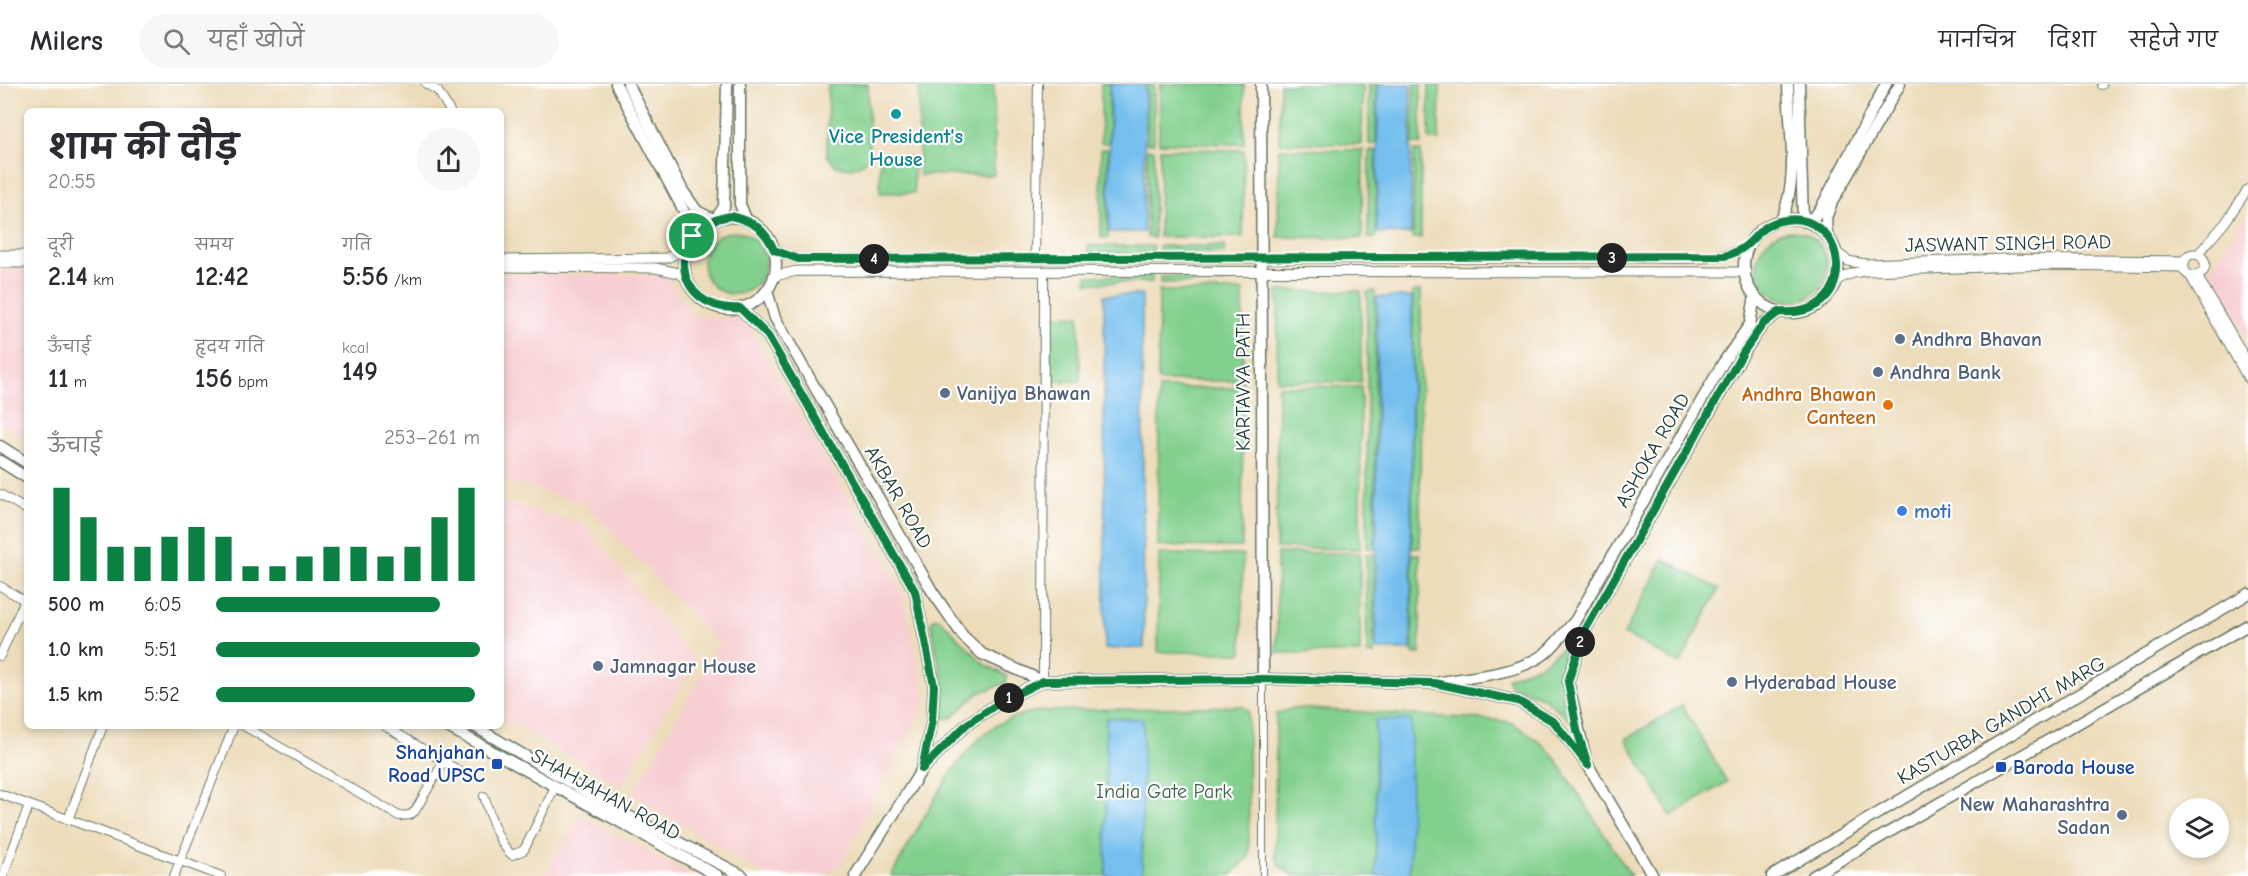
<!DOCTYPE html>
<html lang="hi">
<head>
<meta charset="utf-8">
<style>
	body { margin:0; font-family:"Comic Neue","Playpen Sans Deva",sans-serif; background:#f7f7f7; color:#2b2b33; height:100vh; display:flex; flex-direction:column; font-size:22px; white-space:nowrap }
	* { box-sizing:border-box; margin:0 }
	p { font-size:20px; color:#7c7c81 }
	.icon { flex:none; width:33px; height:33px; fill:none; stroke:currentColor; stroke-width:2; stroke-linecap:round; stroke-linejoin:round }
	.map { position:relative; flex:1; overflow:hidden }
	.panel { position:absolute; left:24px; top:24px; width:480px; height:621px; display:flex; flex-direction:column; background:#fff; border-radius:9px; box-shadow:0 3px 9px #0003 }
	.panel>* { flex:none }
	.fabs { position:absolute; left:2169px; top:714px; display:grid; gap:12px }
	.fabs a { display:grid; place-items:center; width:60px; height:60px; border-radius:50%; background:#fff; box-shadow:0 3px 9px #0003; font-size:30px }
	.pin { position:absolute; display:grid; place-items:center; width:51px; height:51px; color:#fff; margin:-26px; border:3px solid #fff; border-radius:50%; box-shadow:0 2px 6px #0007 }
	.km { position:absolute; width:30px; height:30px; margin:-15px; border-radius:50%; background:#222; color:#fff; font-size:16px; line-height:30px; text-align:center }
	.round { display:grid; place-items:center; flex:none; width:63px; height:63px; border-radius:32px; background:#f7f7f7 }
	.overview { display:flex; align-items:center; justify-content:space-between; height:102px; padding:0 24px }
	h1 { font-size:33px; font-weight:700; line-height:45px }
	.stats { display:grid; grid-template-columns:repeat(3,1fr); gap:9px; height:102px; padding:6px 24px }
	.stats div { display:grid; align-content:center }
	.stats b { font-size:26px; font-weight:700 }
	.stats small { font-size:16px; font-weight:400 }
	.stats p { font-size:16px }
	.chart { height:168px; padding:12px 24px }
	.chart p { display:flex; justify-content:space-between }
	.chart svg { width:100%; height:108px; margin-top:6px; stroke:#0b8043; stroke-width:6 }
	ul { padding:0 24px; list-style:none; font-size:20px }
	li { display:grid; grid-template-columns:96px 72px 1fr; align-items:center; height:45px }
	li i { height:15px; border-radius:8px; background:#0b8043 }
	header { display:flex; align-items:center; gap:36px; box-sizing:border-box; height:84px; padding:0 30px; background:#fff; border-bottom:2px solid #e1e1e2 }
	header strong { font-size:28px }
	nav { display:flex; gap:33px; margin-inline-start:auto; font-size:21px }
	.search { width:420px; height:54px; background:#f7f7f7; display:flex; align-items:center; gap:15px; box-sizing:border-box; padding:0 21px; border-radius:33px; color:#7c7c81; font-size:22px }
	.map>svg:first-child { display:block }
</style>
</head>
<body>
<header>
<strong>Milers</strong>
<div class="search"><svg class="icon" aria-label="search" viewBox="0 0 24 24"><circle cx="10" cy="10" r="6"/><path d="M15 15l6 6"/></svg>यहाँ खोजें</div>
<nav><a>मानचित्र</a><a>दिशा</a><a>सहेजे गए</a></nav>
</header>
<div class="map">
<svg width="2248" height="792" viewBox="0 0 2248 792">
	<rect width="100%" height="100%" fill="#fff"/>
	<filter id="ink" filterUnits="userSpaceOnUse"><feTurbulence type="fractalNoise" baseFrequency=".0167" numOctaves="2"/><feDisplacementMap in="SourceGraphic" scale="12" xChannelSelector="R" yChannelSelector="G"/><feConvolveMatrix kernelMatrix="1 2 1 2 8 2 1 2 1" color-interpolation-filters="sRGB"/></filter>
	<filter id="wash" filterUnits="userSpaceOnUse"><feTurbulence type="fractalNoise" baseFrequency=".008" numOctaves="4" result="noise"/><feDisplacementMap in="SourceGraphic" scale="24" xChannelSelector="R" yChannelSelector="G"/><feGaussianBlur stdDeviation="1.35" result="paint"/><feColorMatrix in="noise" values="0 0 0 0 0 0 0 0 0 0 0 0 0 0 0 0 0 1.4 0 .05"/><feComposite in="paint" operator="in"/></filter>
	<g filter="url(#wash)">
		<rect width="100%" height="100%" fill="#eddcba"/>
		<!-- built -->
		<g fill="#f7cfd2">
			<polygon points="2248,128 2248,256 2208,191"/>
			<polygon points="0,187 27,187 27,355 0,339"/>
			<polygon points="501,190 664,191 693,231 745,237 901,505 927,615 839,784 819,792 767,791 632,711 719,560 584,419 501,395"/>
			<polygon points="501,417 584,440 695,577 622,702 501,634"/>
			<polygon points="580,730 693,792 544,792"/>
		</g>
		<!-- green -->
		<g fill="#83d08e" stroke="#518661" stroke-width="1.5">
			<polygon points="828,0 868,0 869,71 862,80 852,84 836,82 829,74 827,70"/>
			<rect x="919" y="0" width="75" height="91"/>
			<rect x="1101" y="0" width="8" height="59"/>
			<rect x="1147" y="0" width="7" height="59"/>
			<polygon points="1160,0 1244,0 1244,60 1159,59"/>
			<polygon points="1280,0 1363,0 1362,60 1279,59"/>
			<rect x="1369" y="0" width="7" height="60"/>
			<polygon points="1414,0 1421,0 1421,60 1413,60"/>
			<polygon points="1429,0 1440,0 1439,56 1429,56"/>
			<rect x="1101" y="65" width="7" height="89"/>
			<polygon points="1147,65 1154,65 1154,154 1147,153"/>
			<polygon points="1160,65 1244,66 1243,153 1159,153"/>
			<polygon points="1279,65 1363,66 1362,154 1278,153"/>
			<polygon points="1369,67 1376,67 1376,154 1368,154"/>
			<polygon points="1414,67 1421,67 1421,154 1413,154"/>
			<rect x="880" y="73" width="34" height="36"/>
			<circle cx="1792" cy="182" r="35"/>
			<circle cx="734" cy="179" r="31"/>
			<rect x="1088" y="162" width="65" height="7"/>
			<polygon points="1159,162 1224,162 1224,169 1160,169"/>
			<polygon points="1152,191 1152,198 1087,199 1087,192"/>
			<polygon points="1225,192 1225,199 1160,199 1160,193"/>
			<polygon points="1159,207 1243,207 1243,297 1158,297"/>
			<polygon points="1278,207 1361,207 1361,298 1277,297"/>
			<polygon points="1375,207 1375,464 1367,464 1367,208"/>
			<polygon points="1413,207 1421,207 1420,464 1412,464"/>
			<polygon points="1079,231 1080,297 1051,297 1050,232"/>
			<polygon points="1278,302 1361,303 1360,465 1276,464"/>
			<polygon points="1159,304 1243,304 1242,463 1158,462"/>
			<rect x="1277" y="469" width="83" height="100"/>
			<polygon points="1159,470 1243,471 1242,569 1158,568"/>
			<polygon points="1366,470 1374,470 1374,570 1367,570"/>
			<polygon points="1412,470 1420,470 1420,570 1413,570"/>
			<polygon points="1663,475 1719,505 1680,580 1624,550"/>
			<polygon points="939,534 984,580 1007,592 1006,599 979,609 951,634 944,634 941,630 943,599 931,540 933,535"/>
			<polygon points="1573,559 1562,588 1561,609 1570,636 1544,614 1510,601 1507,594 1542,580 1564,562"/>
			<polygon points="1682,621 1727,698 1671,732 1626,655"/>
			<path d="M1242,622L1248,627L1249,773L1230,792H891C917,749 954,667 997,641C1011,633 1024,629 1040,627Z"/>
			<polygon points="1293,624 1498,636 1513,639 1540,658 1554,672 1631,792 1294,792 1280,782 1275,771 1276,630"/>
		</g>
		<!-- water -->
		<g fill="#75bfee" stroke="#4a7e91" stroke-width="1.5">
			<polygon points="1110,0 1145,0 1144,148 1109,148"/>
			<polygon points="1378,0 1411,0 1411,150 1377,149"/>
			<polygon points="1104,211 1142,211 1144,564 1105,565"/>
			<polygon points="1377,213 1412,213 1411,566 1376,566"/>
			<polygon points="1106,634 1143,635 1142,792 1106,792"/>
			<polygon points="1375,636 1411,636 1410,792 1376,792"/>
		</g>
	</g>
	<g filter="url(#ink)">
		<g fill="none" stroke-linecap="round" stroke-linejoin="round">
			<defs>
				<polyline id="pedestrian" points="1263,595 1263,792"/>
				<g id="minor">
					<polyline points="426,0 438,7 450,27"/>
					<polyline points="2102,1 2102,0"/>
					<polyline points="2197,171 2225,139 2248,105"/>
					<polyline points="1035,174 1038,0"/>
					<polyline points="0,410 27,426"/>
					<polyline points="0,502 27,518"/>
					<polyline points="0,572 25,516"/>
					<polyline points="1043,597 1044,187"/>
					<polyline points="244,642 399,732 410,731 415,727 444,677"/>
					<polyline points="385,642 466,691"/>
					<polyline points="0,710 221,792"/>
					<path d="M484,712C491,732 496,757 512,771L524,766L555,703"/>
					<polyline points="68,736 103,642"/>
					<polyline points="3,792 29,721"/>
					<polyline points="174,792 234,642"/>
				</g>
				<g id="tertiary">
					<path d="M774,166L798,175L1644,174C1677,173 1721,180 1750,161"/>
					<polyline points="1835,167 1848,177 1865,180 2004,175 2185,177"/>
					<circle cx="2194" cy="181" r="11"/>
					<polyline points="0,171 27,171"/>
					<polyline points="501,176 666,174 685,166"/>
					<polyline points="0,179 27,179"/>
					<polyline points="501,183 655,184 679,189 686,194"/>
					<polyline points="2190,191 2248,294"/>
					<polyline points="774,192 797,187 1746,188"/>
					<polyline points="2197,192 2248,279"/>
					<polyline points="1836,196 1853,189 1866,187 2048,181 2184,183"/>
				</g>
				<g id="secondary">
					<polyline points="616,0 686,131 692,152"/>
					<polyline points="628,0 683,107 697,127 713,135"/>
					<polyline points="740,0 740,120 746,135"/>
					<polyline points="1261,0 1263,595"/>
					<polyline points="1799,0 1803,137"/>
					<circle cx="730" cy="179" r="46"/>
					<polyline points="716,134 724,123 727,0"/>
					<circle cx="1791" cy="182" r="47"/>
					<path d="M1781,136C1800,96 1789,44 1788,0"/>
					<polyline points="1804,137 1815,132 1821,124 1886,0"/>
					<polyline points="1827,152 1826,134 1832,118 1900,0"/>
					<polyline points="767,207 775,234 932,507 963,552 982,570 1043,597"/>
					<polyline points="740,224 768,252 915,507 934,602 932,636 922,685"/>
					<polyline points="0,362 27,379"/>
					<polyline points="0,377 27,394"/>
					<path d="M1440,598C1475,592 1513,591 1543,571C1555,562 1565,547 1575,537L1723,279L1750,240L1755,212"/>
					<polyline points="446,642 718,792"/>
					<polyline points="474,642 617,726 743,792"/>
					<polyline points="1585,672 1568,598 1584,548 1744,268 1763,240 1779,228"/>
					<polyline points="855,792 922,685 967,640 1002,617 1043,597 1263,595 1434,599 1518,617 1554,638 1588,681 1653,792"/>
					<polyline points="1772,792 2248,510"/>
					<polyline points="1813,792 2248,541"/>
				</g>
			</defs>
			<!-- pedestrian casing -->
			<use href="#pedestrian" stroke="#677563" stroke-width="8"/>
			<!-- minor casing -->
			<use href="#minor" stroke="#677563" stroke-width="10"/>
			<!-- tertiary casing -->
			<use href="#tertiary" stroke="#677563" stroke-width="11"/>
			<!-- secondary casing -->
			<use href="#secondary" stroke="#677563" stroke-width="13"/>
			<!-- pedestrian -->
			<use href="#pedestrian" stroke="#fff" stroke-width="6"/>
			<!-- minor -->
			<use href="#minor" stroke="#fff" stroke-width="8"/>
			<!-- tertiary -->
			<use href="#tertiary" stroke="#fff" stroke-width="9"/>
			<!-- secondary -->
			<use href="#secondary" stroke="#fff" stroke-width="10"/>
		</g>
	</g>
	<g fill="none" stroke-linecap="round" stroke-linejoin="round" filter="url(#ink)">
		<defs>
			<path id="route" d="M731,132C753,137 765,145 774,166L798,175L1724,172C1755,165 1753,143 1780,137C1847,120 1865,235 1779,228L1763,240L1744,267L1584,548L1568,598L1577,646L1588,681L1554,638L1518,617L1434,599L1263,595L1043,597L1002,617L967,640L922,685L932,636L934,602L915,507L768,252L740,224C672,229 662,142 731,132Z"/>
		</defs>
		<!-- route casing -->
		<use href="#route" stroke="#fff" stroke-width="12"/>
		<!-- route -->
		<use href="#route" stroke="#0b8043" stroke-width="8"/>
	</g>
	<!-- markers -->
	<circle fill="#0f9aa8" stroke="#fff" stroke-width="2" cx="896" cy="30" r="6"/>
	<g fill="#5c6f8a" stroke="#fff" stroke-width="2">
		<circle cx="1900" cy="255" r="6"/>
		<circle cx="1878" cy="288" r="6"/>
		<circle cx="945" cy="309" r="6"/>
		<circle cx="598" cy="582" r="6"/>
		<circle cx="1732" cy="598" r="6"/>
		<circle cx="2122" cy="731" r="6"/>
	</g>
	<circle fill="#e8710a" stroke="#fff" stroke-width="2" cx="1888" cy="321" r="6"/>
	<circle fill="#3f7fe0" stroke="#fff" stroke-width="2" cx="1902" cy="427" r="6"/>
	<g fill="#1a4fb4" stroke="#fff" stroke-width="2">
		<rect x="491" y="674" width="12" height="12" rx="3"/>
		<rect x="1995" y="677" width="12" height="12" rx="3"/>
	</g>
	<g text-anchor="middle" stroke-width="4.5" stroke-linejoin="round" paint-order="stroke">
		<!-- culture labels -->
		<g font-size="20" font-weight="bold" fill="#0d838f" stroke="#fff">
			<text x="896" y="59">Vice President's<tspan x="896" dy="23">House</tspan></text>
		</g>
		<!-- street labels -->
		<g font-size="20" fill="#1f3d34" stroke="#fff">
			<text transform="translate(2008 159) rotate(-1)" y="7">JASWANT SINGH ROAD</text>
			<text transform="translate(1243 298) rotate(-90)" y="7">KARTAVYA PATH</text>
			<text transform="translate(1652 366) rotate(-60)" y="7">ASHOKA ROAD</text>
			<text transform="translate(899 413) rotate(60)" y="7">AKBAR ROAD</text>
			<text transform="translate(2001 636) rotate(-30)" y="7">KASTURBA GANDHI MARG</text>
			<text transform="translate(606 710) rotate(29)" y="7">SHAHJAHAN ROAD</text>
		</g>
		<!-- service labels -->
		<g font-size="20" font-weight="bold" fill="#4e5e75" stroke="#fff" text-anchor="start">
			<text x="1912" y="262">Andhra Bhavan</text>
			<text x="1890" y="295">Andhra Bank</text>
			<text x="957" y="316">Vanijya Bhawan</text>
			<text x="610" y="589">Jamnagar House</text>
			<text x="1744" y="605">Hyderabad House</text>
			<text x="2110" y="727" text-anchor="end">New Maharashtra<tspan x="2110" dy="23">Sadan</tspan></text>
		</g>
		<!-- food labels -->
		<g font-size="20" font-weight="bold" fill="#c56008" stroke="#fff" text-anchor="end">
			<text x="1876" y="317">Andhra Bhawan<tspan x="1876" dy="23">Canteen</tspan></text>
		</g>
		<!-- shop labels -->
		<g font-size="20" font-weight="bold" fill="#366cbe" stroke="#fff" text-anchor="start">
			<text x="1914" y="434">moti</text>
		</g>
		<!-- transit labels -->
		<g font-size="20" font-weight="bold" fill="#164399" stroke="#fff" text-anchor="end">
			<text x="485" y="675">Shahjahan<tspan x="485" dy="23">Road UPSC</tspan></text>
			<text x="2013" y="690" text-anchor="start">Baroda House</text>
		</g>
		<!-- park labels -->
		<g font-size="20" fill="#38624a" stroke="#fff">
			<text x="1164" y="714">India Gate Park</text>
		</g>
	</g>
</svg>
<div class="fabs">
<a><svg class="icon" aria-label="layers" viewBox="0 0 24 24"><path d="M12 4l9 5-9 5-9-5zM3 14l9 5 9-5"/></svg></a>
</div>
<div class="pin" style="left:692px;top:152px;background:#1e9e55"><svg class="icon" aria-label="arrive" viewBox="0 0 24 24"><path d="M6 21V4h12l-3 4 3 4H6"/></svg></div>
<b class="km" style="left:1009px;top:614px">1</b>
<b class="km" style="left:1580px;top:558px">2</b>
<b class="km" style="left:1612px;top:174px">3</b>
<b class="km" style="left:874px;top:175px">4</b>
<section class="panel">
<div class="overview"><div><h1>शाम की दौड़</h1><p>20:55</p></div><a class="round"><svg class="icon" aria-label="share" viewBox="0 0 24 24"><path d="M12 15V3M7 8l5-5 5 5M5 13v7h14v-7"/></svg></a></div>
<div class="stats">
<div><p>दूरी</p><b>2.14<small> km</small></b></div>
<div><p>समय</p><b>12:42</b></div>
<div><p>गति</p><b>5:56<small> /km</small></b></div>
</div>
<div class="stats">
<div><p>ऊँचाई</p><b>11<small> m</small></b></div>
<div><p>हृदय गति</p><b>156<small> bpm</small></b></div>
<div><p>kcal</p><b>149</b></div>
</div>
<div class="chart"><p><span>ऊँचाई</span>253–261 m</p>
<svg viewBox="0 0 160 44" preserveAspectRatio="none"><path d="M5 44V6M15 44V18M25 44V30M35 44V30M45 44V26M55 44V22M65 44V26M75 44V38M85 44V38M95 44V34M105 44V30M115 44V30M125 44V34M135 44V30M145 44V18M155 44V6"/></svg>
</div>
<ul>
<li><b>500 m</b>6:05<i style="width:85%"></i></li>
<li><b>1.0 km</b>5:51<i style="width:100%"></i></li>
<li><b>1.5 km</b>5:52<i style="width:98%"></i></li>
</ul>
</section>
</div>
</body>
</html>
